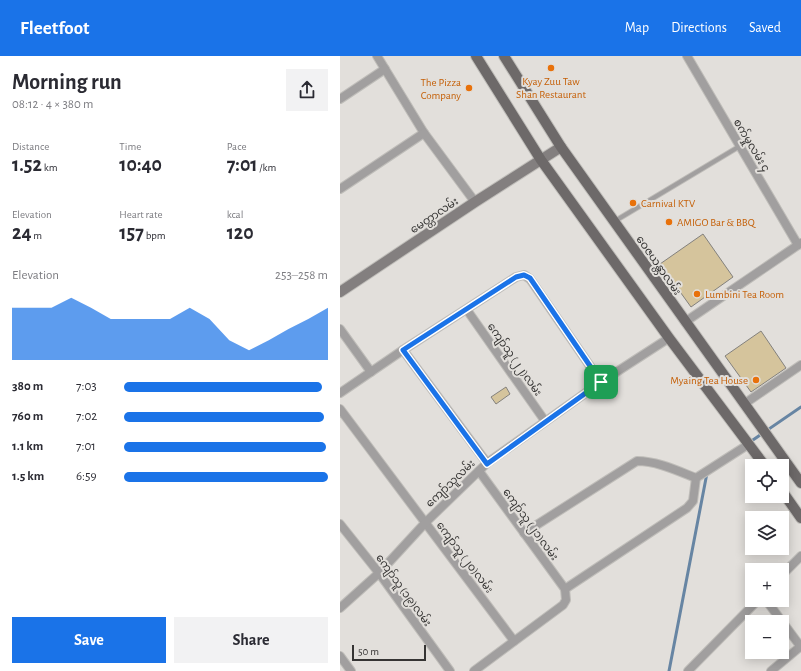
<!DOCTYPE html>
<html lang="en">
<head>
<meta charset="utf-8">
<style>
	body { margin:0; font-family:"Alegreya Sans","Noto Sans Myanmar",sans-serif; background:#f2f2f3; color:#2b2b33; height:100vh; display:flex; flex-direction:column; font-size:15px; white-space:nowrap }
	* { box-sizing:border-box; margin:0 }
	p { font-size:13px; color:#7c7c81 }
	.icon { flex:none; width:22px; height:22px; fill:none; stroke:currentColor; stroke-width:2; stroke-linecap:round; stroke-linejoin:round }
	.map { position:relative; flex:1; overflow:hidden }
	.panel { display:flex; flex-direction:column; background:#fff; width:340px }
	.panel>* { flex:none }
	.tools { position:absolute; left:405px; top:403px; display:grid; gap:8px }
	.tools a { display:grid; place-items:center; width:44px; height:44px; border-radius:0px; background:#fff; box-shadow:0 2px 10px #0003; font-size:20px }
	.scale { position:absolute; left:12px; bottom:10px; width:74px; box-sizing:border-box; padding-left:4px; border:2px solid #353433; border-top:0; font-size:11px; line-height:14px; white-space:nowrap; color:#353433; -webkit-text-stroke:3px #e2dfdb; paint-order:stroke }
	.pin { position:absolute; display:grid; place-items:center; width:34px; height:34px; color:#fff; margin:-17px; border-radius:8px; box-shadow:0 2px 6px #0006 }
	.round { display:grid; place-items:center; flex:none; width:42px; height:42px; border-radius:0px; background:#f2f2f3 }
	.summary { display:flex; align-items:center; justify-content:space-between; height:68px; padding:0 12px }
	h1 { font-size:22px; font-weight:700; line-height:30px }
	.figures { display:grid; grid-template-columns:repeat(3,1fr); gap:6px; height:68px; padding:4px 12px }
	.figures div { display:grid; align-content:center }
	.figures b { font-size:20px; font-weight:700 }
	.figures small { font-size:11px; font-weight:400 }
	.figures p { font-size:11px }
	.chart { height:112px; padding:8px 12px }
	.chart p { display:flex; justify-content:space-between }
	.chart svg { width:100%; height:72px; margin-top:4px; fill:#1a73e8; opacity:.7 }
	.action { display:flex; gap:8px; margin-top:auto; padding:8px 12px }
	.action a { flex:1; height:46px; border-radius:0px; background:#1a73e8; color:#fff; font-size:16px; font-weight:700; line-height:46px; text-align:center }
	.action a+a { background:#f2f2f3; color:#2b2b33 }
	ul { padding:0 12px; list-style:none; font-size:13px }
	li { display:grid; grid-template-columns:64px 48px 1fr; align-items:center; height:30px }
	li i { height:10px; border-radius:5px; background:#1a73e8 }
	header { display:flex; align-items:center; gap:24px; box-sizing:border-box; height:56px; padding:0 20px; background:#1a73e8; color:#fff }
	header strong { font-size:19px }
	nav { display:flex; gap:22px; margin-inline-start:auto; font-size:14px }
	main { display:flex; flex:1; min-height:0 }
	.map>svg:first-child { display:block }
</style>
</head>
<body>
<header>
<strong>Fleetfoot</strong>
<nav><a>Map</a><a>Directions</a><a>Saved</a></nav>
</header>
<main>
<section class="panel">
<div class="summary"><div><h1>Morning run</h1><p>08:12 · 4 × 380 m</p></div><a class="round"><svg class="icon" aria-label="share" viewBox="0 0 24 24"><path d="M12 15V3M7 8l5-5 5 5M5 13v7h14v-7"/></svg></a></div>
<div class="figures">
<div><p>Distance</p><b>1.52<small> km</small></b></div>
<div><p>Time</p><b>10:40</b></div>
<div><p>Pace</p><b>7:01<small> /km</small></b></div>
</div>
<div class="figures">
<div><p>Elevation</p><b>24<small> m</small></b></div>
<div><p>Heart rate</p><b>157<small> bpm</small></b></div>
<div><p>kcal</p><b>120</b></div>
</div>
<div class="chart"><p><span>Elevation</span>253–258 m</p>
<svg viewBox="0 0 160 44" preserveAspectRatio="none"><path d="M0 44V12L10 12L20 12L30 6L40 12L50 19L60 19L70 19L80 19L90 12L100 19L110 32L120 38L130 32L140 25L150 19L160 12V44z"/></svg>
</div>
<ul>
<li><b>380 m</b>7:03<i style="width:97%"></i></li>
<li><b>760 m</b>7:02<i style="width:98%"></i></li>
<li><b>1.1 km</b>7:01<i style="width:99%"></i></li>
<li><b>1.5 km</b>6:59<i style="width:100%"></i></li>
</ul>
<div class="action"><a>Save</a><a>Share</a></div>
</section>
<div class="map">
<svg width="461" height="615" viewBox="0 0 461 615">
	<rect width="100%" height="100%" fill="#e2dfdb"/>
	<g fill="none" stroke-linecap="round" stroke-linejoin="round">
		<!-- stream -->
		<g stroke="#6785a3" stroke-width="3">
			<polyline points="410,386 461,351"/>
			<polyline points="329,615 367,417"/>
		</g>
	</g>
	<!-- building -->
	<g fill="#d5c49c" stroke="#83817d">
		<polygon points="363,178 393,221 351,251 320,208"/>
		<polygon points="421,275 446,312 411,336 385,300"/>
		<polygon points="166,331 170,338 156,348 151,341"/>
	</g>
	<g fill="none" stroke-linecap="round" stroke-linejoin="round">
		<defs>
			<polyline id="lane" points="275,165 400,90"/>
			<g id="street">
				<polyline points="37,0 84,77 135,146"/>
				<polyline points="347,0 458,189"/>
				<polyline points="0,43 45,13"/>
				<polyline points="0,133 84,77"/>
				<polyline points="127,254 205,365"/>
				<polyline points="345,266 461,187"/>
				<polyline points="0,273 31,316"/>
				<polyline points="63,294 147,407"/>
				<polyline points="0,337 63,294 176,221 184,219 190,223 261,326"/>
				<polyline points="404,348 461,309"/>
				<polyline points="0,353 174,585"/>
				<polyline points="0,468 39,517 110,615"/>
				<path d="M184,477L297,405C317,405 338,415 356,422L409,388"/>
				<polyline points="442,519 461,500"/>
				<polyline points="225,533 347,452 353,445 356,422"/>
				<polyline points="426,544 461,591"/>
				<polyline points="0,552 39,517 86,466 147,407 261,326 329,282"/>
				<polyline points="0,600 11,615"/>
				<polyline points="134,615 223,549 226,544 225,533 139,415"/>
				<polyline points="348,615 418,544"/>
				<polyline points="431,615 461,590"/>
			</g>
			<polyline id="secondary" points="0,236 135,146 221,91"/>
			<g id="primary">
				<polyline points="136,0 201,104 329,282 425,410"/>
				<polyline points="164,0 221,91 461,427"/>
				<polyline points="442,435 461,462"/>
			</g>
		</defs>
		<!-- lane casing -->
		<use href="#lane" stroke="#bfbdb9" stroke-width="6"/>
		<!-- street casing -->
		<use href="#street" stroke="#bfbdb9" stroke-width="10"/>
		<!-- secondary casing -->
		<use href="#secondary" stroke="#bfbdb9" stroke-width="12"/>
		<!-- primary casing -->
		<use href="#primary" stroke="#bfbdb9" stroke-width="12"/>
		<!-- lane -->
		<use href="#lane" stroke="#a19f9f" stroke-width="4"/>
		<!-- street -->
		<use href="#street" stroke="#a19f9f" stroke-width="8"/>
		<!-- secondary -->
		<use href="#secondary" stroke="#837f7f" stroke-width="10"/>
		<!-- primary -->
		<use href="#primary" stroke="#6d6969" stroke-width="10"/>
	</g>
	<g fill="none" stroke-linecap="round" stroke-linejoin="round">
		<defs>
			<polygon id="route" points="184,219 190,222 261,326 147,408 63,294 176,221"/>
		</defs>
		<!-- route casing -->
		<use href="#route" stroke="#fff" stroke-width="8"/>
		<!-- route -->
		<use href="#route" stroke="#1a73e8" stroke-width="5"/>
	</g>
	<!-- markers -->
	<g fill="#e8710a" stroke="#e2dfdb" stroke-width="1.5">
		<circle cx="211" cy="12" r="4"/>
		<circle cx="129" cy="32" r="4"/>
		<circle cx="293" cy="147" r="4"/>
		<circle cx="329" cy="166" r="4"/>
		<circle cx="357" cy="238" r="4"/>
		<circle cx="416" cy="324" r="4"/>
	</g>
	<g text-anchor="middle" stroke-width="4" stroke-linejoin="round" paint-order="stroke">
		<!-- food labels -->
		<g font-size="11" fill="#c56008" stroke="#e2dfdb" text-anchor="start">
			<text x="211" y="29" text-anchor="middle">Kyay Zuu Taw<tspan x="211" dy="13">Shan Restaurant</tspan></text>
			<text x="121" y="30" text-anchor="end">The Pizza<tspan x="121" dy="13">Company</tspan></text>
			<text x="301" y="151">Carnival KTV</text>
			<text x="337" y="170">AMIGO Bar &amp; BBQ</text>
			<text x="365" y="242">Lumbini Tea Room</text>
			<text x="408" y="328" text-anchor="end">Myaing Tea House</text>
		</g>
		<!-- street labels -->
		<g font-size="11" fill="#353433" stroke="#e2dfdb">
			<text transform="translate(412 89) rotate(59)" y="4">စက်မှုလမ်း ၄</text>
			<text transform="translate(94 159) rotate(-34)" y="4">မေတ္တာလမ်း</text>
			<text transform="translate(319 209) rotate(55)" y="4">ဝေဇယန္တာလမ်း</text>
			<text transform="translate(175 303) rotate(55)" y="4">ကျော်သူ (၂၂)လမ်း</text>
			<text transform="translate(110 427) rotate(-44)" y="4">ကျော်သူလမ်း</text>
			<text transform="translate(191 468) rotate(54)" y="4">ကျော်သူ (၂၁)လမ်း</text>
			<text transform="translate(125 501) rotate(53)" y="4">ကျော်သူ (၂၀)လမ်း</text>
			<text transform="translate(64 534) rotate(54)" y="4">ကျော်သူ (၁၉)လမ်း</text>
		</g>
	</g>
</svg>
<div class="tools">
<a><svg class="icon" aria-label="locate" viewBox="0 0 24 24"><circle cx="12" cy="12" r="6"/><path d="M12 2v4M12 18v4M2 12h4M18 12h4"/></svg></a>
<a><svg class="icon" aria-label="layers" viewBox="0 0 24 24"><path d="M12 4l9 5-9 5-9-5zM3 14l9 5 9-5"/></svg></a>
<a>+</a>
<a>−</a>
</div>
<div class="scale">50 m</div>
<div class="pin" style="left:261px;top:326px;background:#1e9e55"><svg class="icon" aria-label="arrive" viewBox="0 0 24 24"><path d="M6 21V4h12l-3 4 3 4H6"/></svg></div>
</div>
</main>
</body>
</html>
